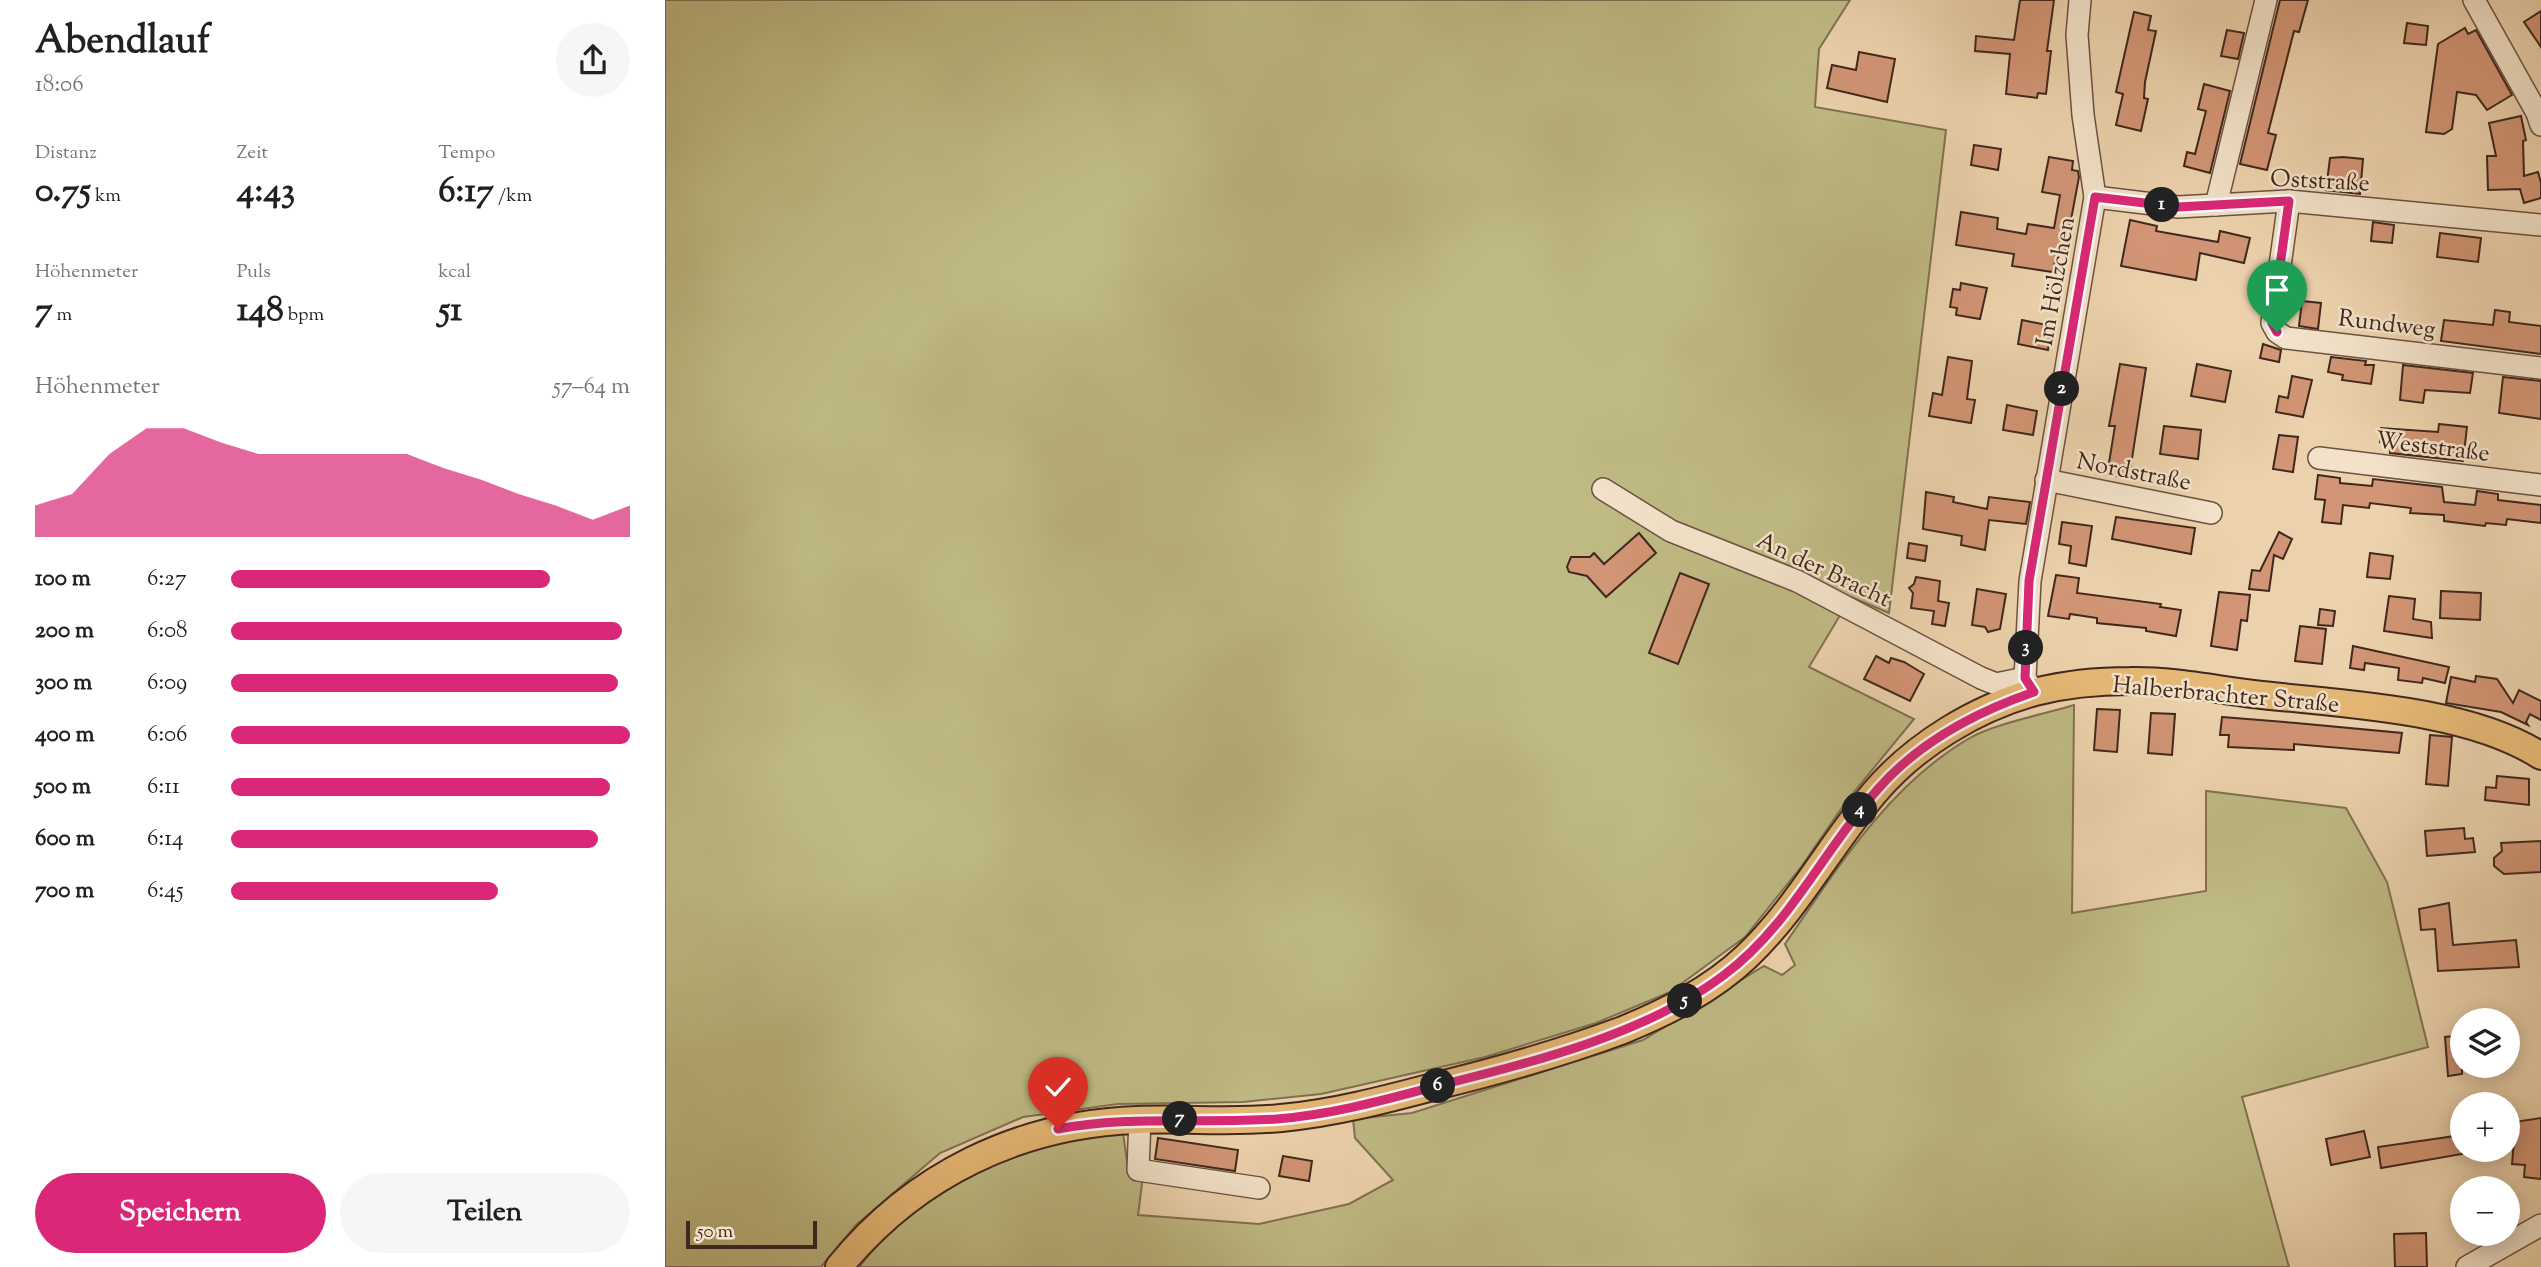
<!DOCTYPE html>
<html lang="de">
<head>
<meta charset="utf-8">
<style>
	body { margin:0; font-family:"Sorts Mill Goudy",serif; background:#f6f6f6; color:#202124; height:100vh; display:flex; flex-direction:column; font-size:26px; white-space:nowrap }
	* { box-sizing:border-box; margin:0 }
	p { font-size:23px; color:#757577 }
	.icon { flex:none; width:38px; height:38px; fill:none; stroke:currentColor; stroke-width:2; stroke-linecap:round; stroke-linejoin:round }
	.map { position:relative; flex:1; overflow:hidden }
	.panel { display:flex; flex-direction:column; background:#fff; width:665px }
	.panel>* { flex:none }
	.tools { position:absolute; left:1785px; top:1008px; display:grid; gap:14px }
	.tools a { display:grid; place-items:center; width:70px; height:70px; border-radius:50%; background:#fff; box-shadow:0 4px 18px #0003; font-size:35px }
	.scale { position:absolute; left:21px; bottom:18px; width:131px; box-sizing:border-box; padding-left:7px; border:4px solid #40281e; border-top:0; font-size:19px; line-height:24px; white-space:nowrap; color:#40281e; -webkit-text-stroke:5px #f3e2c9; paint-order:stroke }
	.pin { position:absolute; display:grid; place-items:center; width:60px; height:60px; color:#fff; margin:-72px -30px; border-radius:50% 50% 50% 0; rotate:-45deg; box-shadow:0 0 7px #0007 }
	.pin .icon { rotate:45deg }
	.km { position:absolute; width:35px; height:35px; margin:-18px; border-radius:50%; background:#222; color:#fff; font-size:19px; line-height:35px; text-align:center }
	.round { display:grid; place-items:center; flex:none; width:74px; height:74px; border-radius:37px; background:#f6f6f6 }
	.headline { display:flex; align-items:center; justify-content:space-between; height:119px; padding:0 35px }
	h1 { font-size:38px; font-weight:700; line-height:52px }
	.metrics { display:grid; grid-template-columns:repeat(3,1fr); gap:10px; height:119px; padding:7px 35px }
	.metrics div { display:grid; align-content:center }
	.metrics b { font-size:35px; font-weight:700 }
	.metrics small { font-size:19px; font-weight:400 }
	.metrics p { font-size:19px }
	.chart { height:196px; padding:14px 35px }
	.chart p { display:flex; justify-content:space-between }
	.chart svg { width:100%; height:126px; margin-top:7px; fill:#db2777; opacity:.7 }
	.action { display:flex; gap:14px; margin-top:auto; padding:14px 35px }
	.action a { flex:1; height:80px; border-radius:42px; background:#db2777; color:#fff; font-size:28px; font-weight:700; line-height:80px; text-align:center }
	.action a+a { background:#f6f6f6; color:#202124 }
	ul { padding:0 35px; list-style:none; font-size:23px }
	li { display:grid; grid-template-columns:112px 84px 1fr; align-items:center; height:52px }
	li i { height:18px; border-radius:9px; background:#db2777 }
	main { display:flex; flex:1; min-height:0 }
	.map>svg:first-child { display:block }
</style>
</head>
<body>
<main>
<section class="panel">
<div class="headline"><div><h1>Abendlauf</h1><p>18:06</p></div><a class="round"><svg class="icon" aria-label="share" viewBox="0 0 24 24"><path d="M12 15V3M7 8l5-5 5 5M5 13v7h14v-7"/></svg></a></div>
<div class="metrics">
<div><p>Distanz</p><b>0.75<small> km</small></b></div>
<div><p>Zeit</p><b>4:43</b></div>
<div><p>Tempo</p><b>6:17<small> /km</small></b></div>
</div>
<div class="metrics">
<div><p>Höhenmeter</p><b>7<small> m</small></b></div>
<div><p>Puls</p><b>148<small> bpm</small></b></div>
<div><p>kcal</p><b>51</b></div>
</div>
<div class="chart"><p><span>Höhenmeter</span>57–64 m</p>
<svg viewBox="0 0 160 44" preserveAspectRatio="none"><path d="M0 44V33L10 29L20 15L30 6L40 6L50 11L60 15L70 15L80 15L90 15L100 15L110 20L120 24L130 29L140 33L150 38L160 33V44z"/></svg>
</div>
<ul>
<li><b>100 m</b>6:27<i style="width:80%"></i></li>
<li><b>200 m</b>6:08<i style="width:98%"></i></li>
<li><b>300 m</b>6:09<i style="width:97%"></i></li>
<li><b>400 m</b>6:06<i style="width:100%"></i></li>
<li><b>500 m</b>6:11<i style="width:95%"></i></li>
<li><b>600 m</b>6:14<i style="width:92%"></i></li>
<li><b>700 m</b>6:45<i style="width:67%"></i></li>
</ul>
<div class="action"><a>Speichern</a><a>Teilen</a></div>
</section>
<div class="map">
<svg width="1876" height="1267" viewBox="0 0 1876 1267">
	<rect width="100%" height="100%" fill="#ecd2ac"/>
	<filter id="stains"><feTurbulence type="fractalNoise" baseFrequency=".00286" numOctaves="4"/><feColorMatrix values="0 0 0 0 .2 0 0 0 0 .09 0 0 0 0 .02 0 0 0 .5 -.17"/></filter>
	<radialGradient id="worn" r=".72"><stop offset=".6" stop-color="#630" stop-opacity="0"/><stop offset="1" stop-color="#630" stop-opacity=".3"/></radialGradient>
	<!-- green -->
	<g fill="#bfba84" stroke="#807151" stroke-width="2">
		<polygon points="0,0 1185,0 1154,49 1150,107 1281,130 1224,613 1186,597 1144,667 1249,719 1180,803 1136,867 1080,937 1005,992 931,1023 820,1057 656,1094 578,1102 453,1104 358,1117 275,1153 191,1225 156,1267 0,1267"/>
		<path d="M1409,705L1407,913L1541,891V791L1681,808L1722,882L1763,1047L1577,1097L1624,1267H194C246,1201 325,1159 405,1139C422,1134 441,1135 458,1133L464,1175L478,1176L473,1215L594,1224L684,1204L728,1180L690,1138L688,1119L747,1113L978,1040L1099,966L1117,975L1130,965L1120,944C1171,870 1223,786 1303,739C1328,724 1380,714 1409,705Z"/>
	</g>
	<!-- building -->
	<g fill="#d29575" stroke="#40281e" stroke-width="2">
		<polygon points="1355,0 1389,0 1382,51 1386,51 1381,94 1373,93 1372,98 1341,94 1345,54 1310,51 1311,36 1349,40"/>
		<polygon points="1615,0 1643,0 1634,32 1629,31 1603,133 1611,135 1602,170 1575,164"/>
		<polygon points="1876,11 1876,47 1859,22"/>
		<polygon points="1469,12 1486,16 1483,30 1491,31 1480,82 1479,98 1483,99 1476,131 1451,125 1458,94 1451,92"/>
		<polygon points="1742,23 1763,26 1761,45 1739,43"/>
		<polygon points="1800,28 1803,34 1811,30 1847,95 1822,110 1811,95 1792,92 1787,129 1779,134 1761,132 1773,44"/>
		<polygon points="1562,30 1579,33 1573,59 1556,56"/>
		<polygon points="1194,52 1230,59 1222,102 1162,88 1167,65 1191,70"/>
		<polygon points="1539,84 1565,91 1545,173 1519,166 1522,152 1530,154 1541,111 1533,109"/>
		<polygon points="1856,116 1861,140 1858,141 1859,176 1873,172 1876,183 1876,198 1859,203 1855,189 1823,190 1822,156 1831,156 1824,123"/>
		<polygon points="1309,145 1336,149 1333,170 1306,165"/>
		<polygon points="1384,157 1408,161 1407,170 1413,171 1414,177 1400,252 1392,250 1388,272 1347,266 1349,254 1291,245 1296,212 1333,218 1332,229 1361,234 1363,224 1389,228 1395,195 1377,192"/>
		<polygon points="1678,157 1698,159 1695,194 1661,190 1665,158"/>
		<polygon points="1465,220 1492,226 1491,231 1553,242 1555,231 1585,238 1579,263 1535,253 1531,280 1456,266"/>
		<polygon points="1708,222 1729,225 1727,243 1706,241"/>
		<polygon points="1775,233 1816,238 1813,262 1772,257"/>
		<polygon points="1296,283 1322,288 1315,319 1291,315 1292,308 1285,307 1288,289 1295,290"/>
		<polygon points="1637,301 1656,303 1653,329 1634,326"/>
		<polygon points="1830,310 1845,312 1844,322 1876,326 1876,354 1776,341 1779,320 1828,325"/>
		<polygon points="1357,320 1387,326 1383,350 1353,344"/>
		<polygon points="1598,344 1616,350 1614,362 1595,358"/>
		<polygon points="1283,357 1307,361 1302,399 1310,400 1306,423 1264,416 1268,393 1277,395"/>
		<polygon points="1666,357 1701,361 1700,365 1709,365 1706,384 1677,380 1678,375 1663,372"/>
		<polygon points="1455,364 1481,368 1464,478 1442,475 1450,426 1444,426"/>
		<polygon points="1532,364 1566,371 1560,402 1526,396"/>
		<polygon points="1738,365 1808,373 1805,393 1760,390 1758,403 1735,400"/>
		<polygon points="1627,376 1647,380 1638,417 1611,412 1614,396 1623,398"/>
		<polygon points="1838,377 1876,381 1876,419 1834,413"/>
		<polygon points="1342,405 1372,411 1368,435 1338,430"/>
		<polygon points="1774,424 1802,427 1798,461 1725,453 1726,443 1715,442 1716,428 1773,432"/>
		<polygon points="1499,426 1536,430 1533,459 1495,454"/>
		<polygon points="1614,435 1633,437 1628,472 1608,469"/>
		<polygon points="1653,475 1675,478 1675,483 1707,486 1708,479 1777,487 1779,502 1810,505 1812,491 1833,494 1833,500 1876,505 1876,523 1842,519 1841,525 1821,523 1820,526 1779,521 1779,515 1745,513 1746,508 1705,503 1704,508 1678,505 1676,524 1657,522 1660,500 1650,499"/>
		<polygon points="1261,492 1289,497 1288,502 1322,509 1324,497 1365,502 1361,524 1324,520 1320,550 1296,545 1297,536 1258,529"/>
		<polygon points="1451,517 1530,528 1526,554 1447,539"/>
		<polygon points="1397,522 1427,526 1421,566 1404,563 1406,546 1394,544"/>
		<polygon points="1614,532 1627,539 1618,559 1609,555 1604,591 1584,589 1587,570 1595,571"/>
		<polygon points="974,533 991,553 941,597 922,576 904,572 902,567 906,557 925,557 929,553 939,564"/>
		<polygon points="1244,543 1262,546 1260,561 1242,558"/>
		<polygon points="1705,553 1728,556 1725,579 1702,577"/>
		<polygon points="1015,573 1044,584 1013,664 984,653"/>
		<polygon points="1391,575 1414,578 1412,593 1496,604 1495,607 1516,610 1511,636 1481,631 1481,628 1432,623 1432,618 1405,614 1404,619 1383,616"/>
		<polygon points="1251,577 1275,581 1273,601 1284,603 1280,626 1267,624 1269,611 1246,608 1248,593 1244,588 1249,584"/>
		<polygon points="1312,589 1341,594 1335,629 1323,632 1320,627 1307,625"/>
		<polygon points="1776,591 1816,593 1815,620 1775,618"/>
		<polygon points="1554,592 1585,595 1582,621 1576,620 1572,650 1546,646"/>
		<polygon points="1724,596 1750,599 1748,619 1766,622 1767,638 1719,631"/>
		<polygon points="1655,609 1670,611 1668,626 1653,625"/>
		<polygon points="1635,626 1661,629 1657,664 1630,661"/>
		<polygon points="1688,646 1784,667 1780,683 1758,678 1757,683 1733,680 1734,668 1700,663 1699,670 1685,668"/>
		<polygon points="1211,656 1224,663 1226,658 1239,662 1259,674 1245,701 1199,679"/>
		<polygon points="1811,676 1832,679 1848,703 1854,690 1876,701 1876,720 1865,714 1861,722 1863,725 1836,712 1781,703 1786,677 1810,682"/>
		<polygon points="1432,709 1455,710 1452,752 1429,750"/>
		<polygon points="1486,713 1510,714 1507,755 1483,753"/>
		<polygon points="1557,717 1631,723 1737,733 1734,753 1629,744 1629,750 1563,747 1564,735 1555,735"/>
		<polygon points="1765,735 1787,737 1783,786 1761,784"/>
		<polygon points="1832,776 1864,779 1864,805 1820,800 1821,787 1831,788"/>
		<polygon points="1799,828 1800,839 1808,838 1810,852 1762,856 1760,831"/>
		<polygon points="1876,841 1876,872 1839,874 1829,866 1829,858 1837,851 1836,843"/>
		<polygon points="1784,903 1788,945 1851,940 1854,967 1773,971 1770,929 1756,930 1754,909"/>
		<polygon points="1797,1035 1797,1074 1783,1076 1780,1037"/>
		<polygon points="1876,1118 1876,1179 1859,1177 1860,1165 1847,1164 1849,1141 1843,1142 1843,1123"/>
		<polygon points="1699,1131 1705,1157 1666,1165 1661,1139"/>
		<polygon points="1797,1135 1797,1154 1716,1168 1713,1147"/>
		<polygon points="493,1138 573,1150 570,1171 490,1159"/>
		<polygon points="618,1156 647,1161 644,1181 614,1176"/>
		<polygon points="1761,1233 1762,1267 1730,1267 1729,1234"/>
	</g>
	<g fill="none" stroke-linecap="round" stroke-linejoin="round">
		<defs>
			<g id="minor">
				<polyline points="1809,0 1872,113 1876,125"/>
				<polyline points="1430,197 1513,207 1624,201 1876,225"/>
				<polyline points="1624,201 1607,323 1612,332 1621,338 1876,368"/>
				<polyline points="1551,205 1601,0"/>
				<polyline points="1654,458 1876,485"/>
				<polyline points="1381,480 1546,513"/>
				<polyline points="938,489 1006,531 1132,581 1316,678 1331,684 1360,678"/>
				<polyline points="1369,692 1360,678 1365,581 1430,197 1418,115 1412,35 1415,0"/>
				<polyline points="475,1119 473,1170 594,1188"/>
				<polyline points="1802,1267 1876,1225"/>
			</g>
			<path id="major" d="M174,1267C249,1175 354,1124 472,1120C520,1118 569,1123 616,1118C670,1113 722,1099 775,1085C836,1070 899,1052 958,1030C1002,1012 1046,990 1081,957C1132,909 1165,845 1210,792C1250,745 1311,708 1370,692C1401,684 1433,681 1465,681C1506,680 1548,689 1588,694C1674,704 1803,708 1876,756"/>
		</defs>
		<!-- minor casing -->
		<use href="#minor" stroke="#6b5242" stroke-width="24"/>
		<!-- major casing -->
		<use href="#major" stroke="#40281e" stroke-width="30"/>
		<!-- minor -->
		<use href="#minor" stroke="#f3e2c9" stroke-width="21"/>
		<!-- major -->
		<use href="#major" stroke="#e6b976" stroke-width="26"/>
	</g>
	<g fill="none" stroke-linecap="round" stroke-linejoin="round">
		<defs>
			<path id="route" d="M393,1129C466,1115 538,1124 612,1119C666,1115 719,1100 772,1086C867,1062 980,1035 1059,975C1125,926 1159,849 1213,789C1254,742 1311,712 1369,692L1360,678L1364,581L1430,197L1513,207L1624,201L1607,323L1612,332"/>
		</defs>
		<!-- route casing -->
		<use href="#route" stroke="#fff" stroke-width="14"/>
		<!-- route -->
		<use href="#route" stroke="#db2777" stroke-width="9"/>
	</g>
	<g text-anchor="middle" stroke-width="5" stroke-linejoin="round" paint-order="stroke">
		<!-- street labels -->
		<g font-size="24" fill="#40281e" stroke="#f3e2c9">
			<text transform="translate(1655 180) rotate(3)" y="8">Oststraße</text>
			<text transform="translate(1390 281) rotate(-80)" y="8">Im Hölzchen</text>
			<text transform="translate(1722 323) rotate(7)" y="8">Rundweg</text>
			<text transform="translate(1768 446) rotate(7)" y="8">Weststraße</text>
			<text transform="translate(1469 471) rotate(11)" y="8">Nordstraße</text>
			<text transform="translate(1159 569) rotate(25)" y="8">An der Bracht</text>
			<text transform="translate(1561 694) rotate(5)" y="8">Halberbrachter Straße</text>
		</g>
	</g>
	<rect width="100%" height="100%" filter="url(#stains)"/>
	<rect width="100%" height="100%" fill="url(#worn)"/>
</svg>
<div class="tools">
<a><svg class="icon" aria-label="layers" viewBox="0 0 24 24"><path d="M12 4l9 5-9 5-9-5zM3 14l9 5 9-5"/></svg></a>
<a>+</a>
<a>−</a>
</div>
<div class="scale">50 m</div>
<div class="pin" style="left:1612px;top:332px;background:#1e9e55"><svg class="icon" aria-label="arrive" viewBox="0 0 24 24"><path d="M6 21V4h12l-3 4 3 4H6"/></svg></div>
<div class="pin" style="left:393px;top:1129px;background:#d93025"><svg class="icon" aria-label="check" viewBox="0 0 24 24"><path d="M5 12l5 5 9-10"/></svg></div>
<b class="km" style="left:1497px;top:205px">1</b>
<b class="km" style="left:1397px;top:389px">2</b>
<b class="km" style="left:1361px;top:648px">3</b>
<b class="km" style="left:1195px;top:810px">4</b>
<b class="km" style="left:1020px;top:1001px">5</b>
<b class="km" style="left:773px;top:1086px">6</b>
<b class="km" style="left:515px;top:1119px">7</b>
</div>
</main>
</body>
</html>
